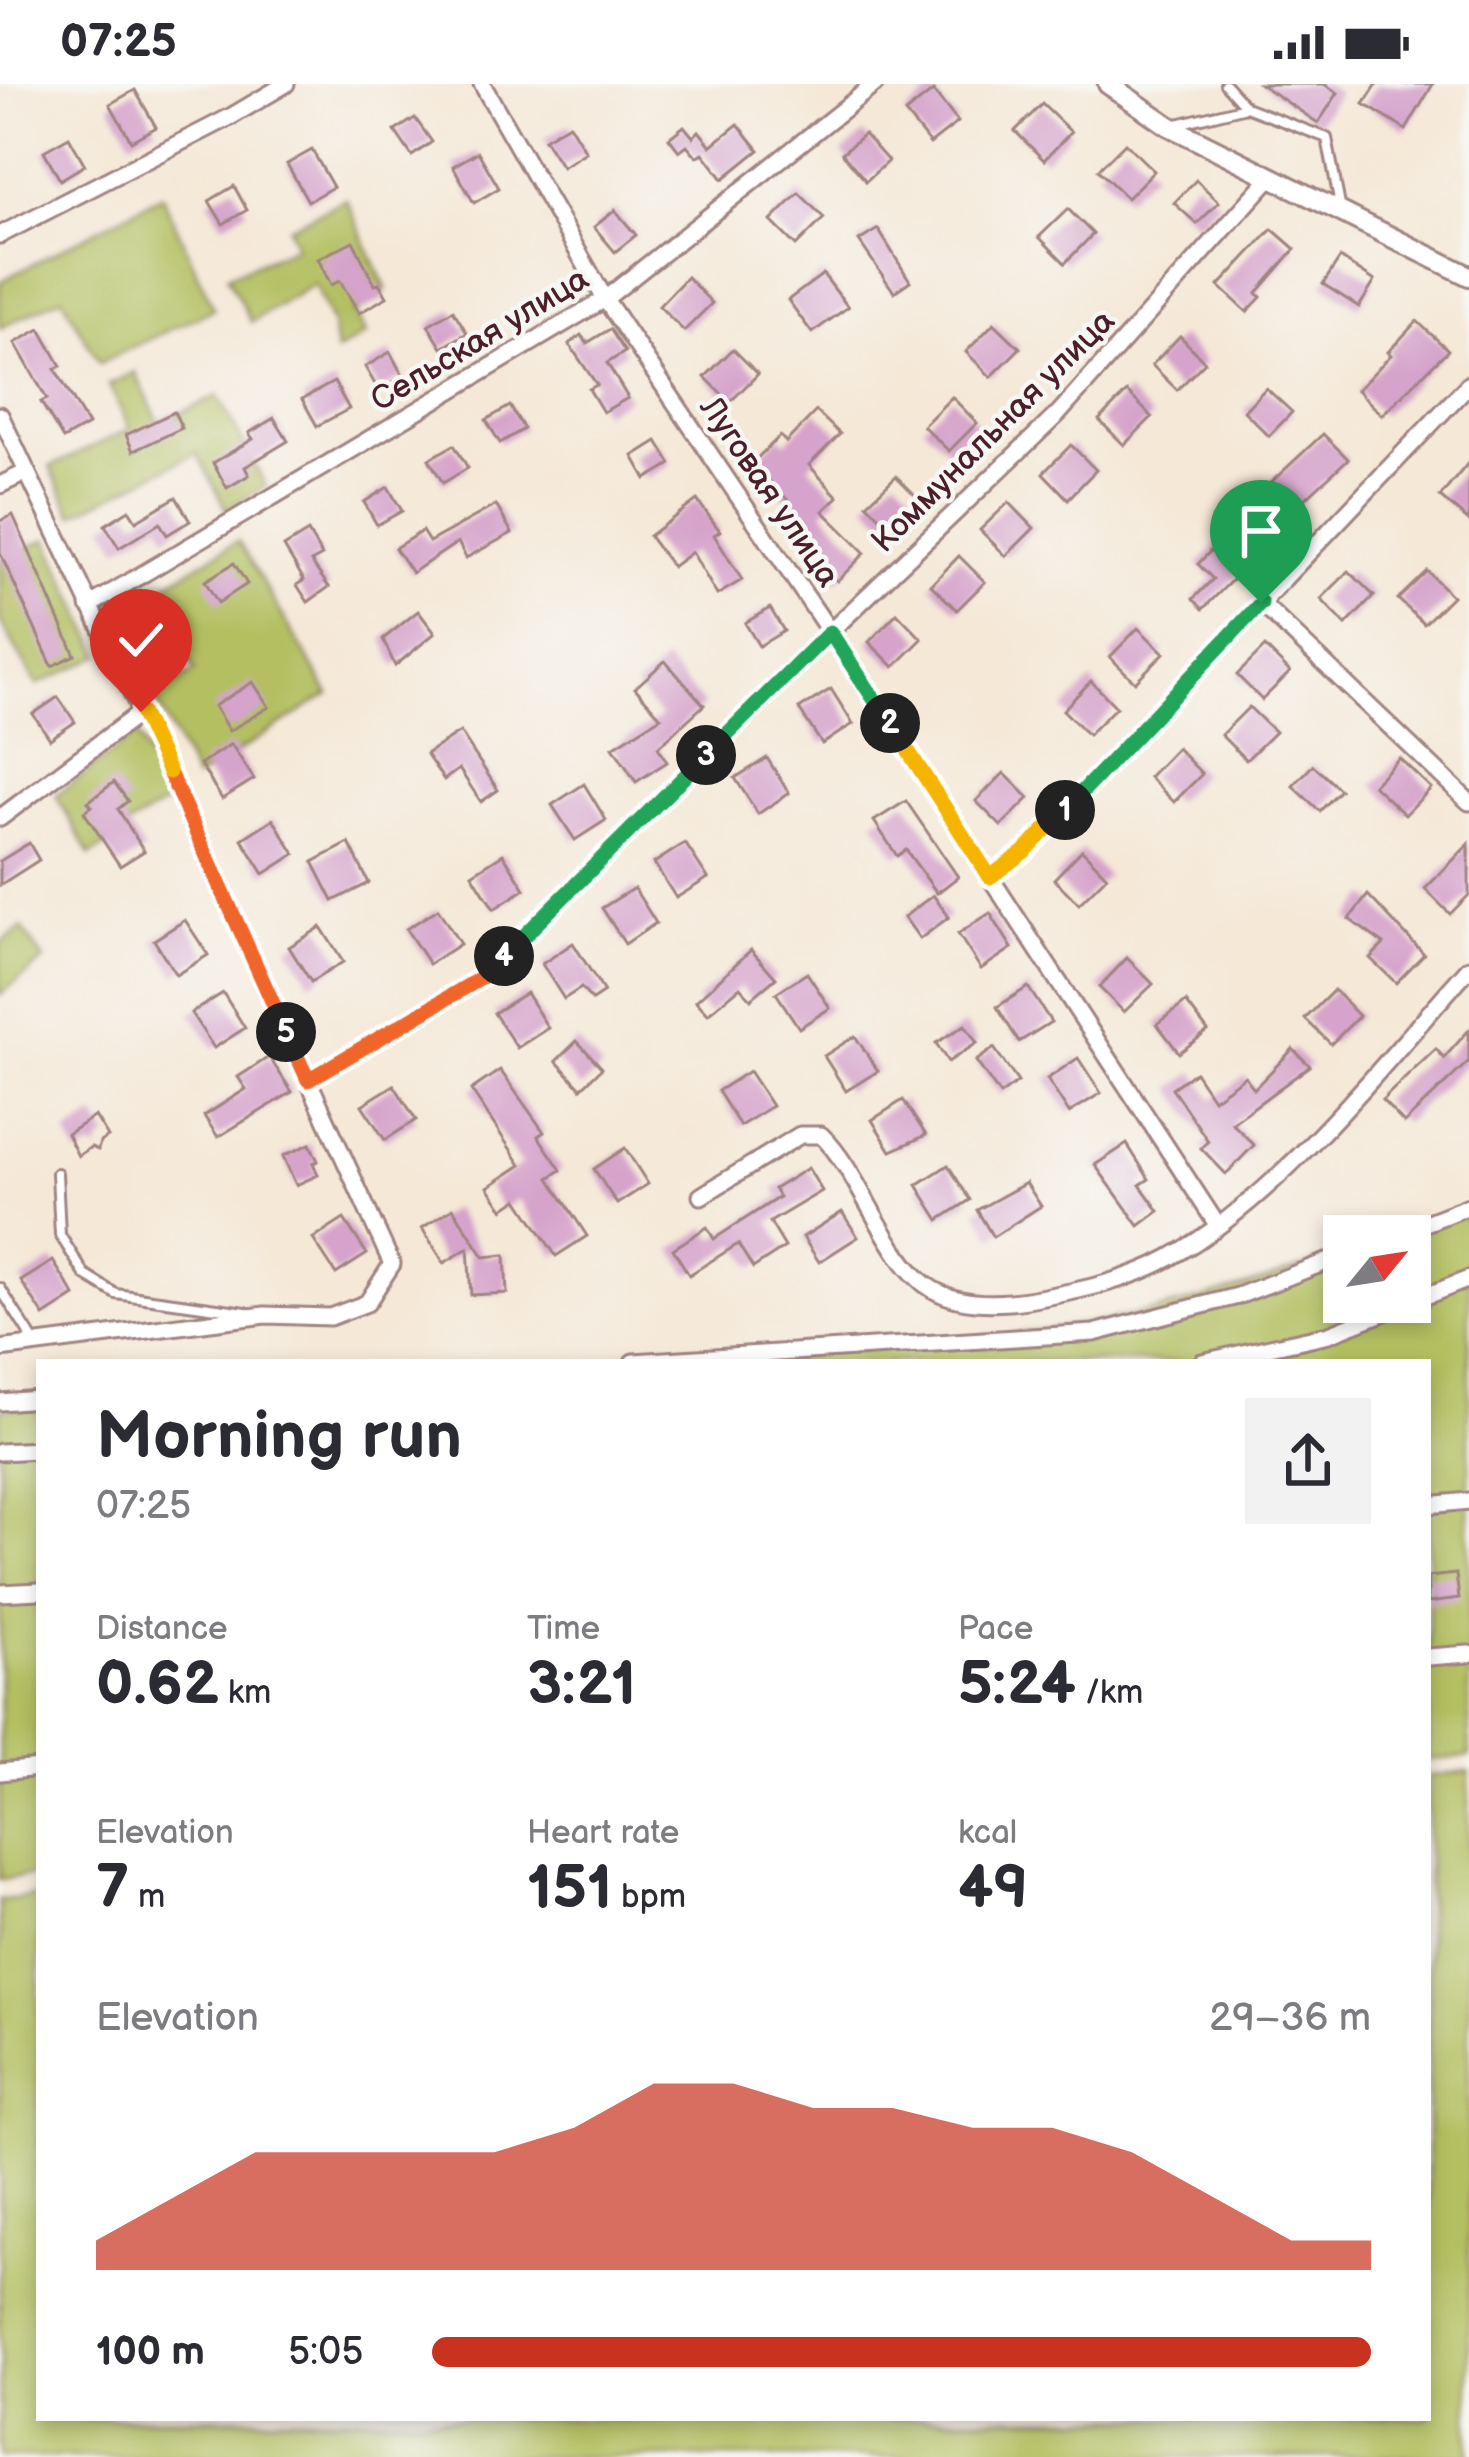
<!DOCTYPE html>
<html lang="en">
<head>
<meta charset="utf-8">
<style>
	body { margin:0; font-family:"Balsamiq Sans",sans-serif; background:#f2f2f3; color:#2b2b33; height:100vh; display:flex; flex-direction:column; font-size:45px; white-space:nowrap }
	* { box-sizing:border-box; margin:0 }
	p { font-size:39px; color:#7c7c81 }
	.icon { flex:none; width:66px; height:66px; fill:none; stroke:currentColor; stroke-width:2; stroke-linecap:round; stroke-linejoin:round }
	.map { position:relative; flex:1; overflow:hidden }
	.details { position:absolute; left:36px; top:1275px; width:1395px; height:1062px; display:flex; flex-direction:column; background:#fff; border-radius:0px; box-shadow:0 6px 18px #0003 }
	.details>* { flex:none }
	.needle { width:78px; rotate:60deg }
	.buttons { position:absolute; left:1323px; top:1131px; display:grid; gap:24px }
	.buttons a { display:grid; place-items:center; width:108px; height:108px; border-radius:0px; background:#fff; box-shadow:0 6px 18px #0003; font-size:60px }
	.pin { position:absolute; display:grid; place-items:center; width:102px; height:102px; color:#fff; margin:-123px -51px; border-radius:50% 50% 50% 0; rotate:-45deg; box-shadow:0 0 12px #0007 }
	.pin .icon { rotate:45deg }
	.km { position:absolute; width:60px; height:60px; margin:-30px; border-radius:50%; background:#222; color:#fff; font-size:33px; line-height:60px; text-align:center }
	.round { display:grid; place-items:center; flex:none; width:126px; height:126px; border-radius:0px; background:#f2f2f3 }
	.headline { display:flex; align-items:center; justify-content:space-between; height:204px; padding:0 60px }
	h1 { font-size:66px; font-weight:700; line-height:90px }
	.figures { display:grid; grid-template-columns:repeat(3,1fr); gap:18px; height:204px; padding:12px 60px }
	.figures div { display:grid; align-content:center }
	.figures b { font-size:60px; font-weight:700 }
	.figures small { font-size:33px; font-weight:400 }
	.figures p { font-size:33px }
	.chart { height:336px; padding:24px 60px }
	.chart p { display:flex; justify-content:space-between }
	.chart svg { width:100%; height:216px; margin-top:12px; fill:#c8321e; opacity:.7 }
	ul { padding:0 60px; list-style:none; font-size:39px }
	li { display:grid; grid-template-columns:192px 144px 1fr; align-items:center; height:90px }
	li i { height:30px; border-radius:15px; background:#c8321e }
	.status { display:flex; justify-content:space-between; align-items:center; height:84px; padding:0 60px; background:#fff; direction:ltr }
	.status svg { height:33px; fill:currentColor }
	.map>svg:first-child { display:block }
</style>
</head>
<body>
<div class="status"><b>07:25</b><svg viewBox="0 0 49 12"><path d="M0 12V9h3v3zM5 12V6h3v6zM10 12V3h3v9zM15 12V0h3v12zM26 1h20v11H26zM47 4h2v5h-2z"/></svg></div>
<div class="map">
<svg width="1469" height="2373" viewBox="0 0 1469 2373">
	<rect width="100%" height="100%" fill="#f6f6f2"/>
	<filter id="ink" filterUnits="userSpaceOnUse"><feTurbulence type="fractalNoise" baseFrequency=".00833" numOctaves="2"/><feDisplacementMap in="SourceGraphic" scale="24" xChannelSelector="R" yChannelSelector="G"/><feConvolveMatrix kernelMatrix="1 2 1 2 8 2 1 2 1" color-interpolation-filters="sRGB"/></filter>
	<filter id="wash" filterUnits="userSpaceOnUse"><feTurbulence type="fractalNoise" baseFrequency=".004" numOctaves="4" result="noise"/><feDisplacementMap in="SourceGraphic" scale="48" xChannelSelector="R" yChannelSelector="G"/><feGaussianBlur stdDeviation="2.7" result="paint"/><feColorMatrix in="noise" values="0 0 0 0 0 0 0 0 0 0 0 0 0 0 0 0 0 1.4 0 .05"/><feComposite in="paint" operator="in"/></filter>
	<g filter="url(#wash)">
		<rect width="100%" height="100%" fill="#f5e8d7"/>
		<!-- green -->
		<g fill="#b3bf60" stroke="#7e6f46" stroke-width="3">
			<polygon points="162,111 214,225 99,279 62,213 0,244 0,198"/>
			<polygon points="346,115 386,205 354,228 366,250 336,268 332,240 314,200 251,238 227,192 296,163 289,143"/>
			<polygon points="135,288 159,339 218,312 266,402 226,425 197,369 73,431 50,383 130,345 109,301"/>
			<polygon points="47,455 101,571 37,601 0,537 0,476"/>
			<polygon points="238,457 329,610 195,695 155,613 195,587 153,508"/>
			<polygon points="137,650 171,716 105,756 107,761 90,771 56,711"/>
			<polygon points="22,844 44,876 0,911 0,859"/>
			<path d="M1469,1123V1673L1428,1676V1278H617C789,1267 965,1264 1135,1231C1206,1217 1276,1193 1344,1169V1218H1410V1152Z"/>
			<polygon points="39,1321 39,1791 0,1795 0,1325"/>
			<polygon points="1469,1688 1469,2373 0,2373 0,1816 39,1812 39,2334 1428,2334 1428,1692"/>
		</g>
		<g id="blocks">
			<!-- building -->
			<g fill="#d5a3cb">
				<polygon points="1260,0 1324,0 1338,9 1318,39"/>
				<polygon points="1377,0 1433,0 1406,46 1364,20"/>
				<polygon points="135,6 156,43 131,57 110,20"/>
				<polygon points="933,7 958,38 930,60 905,29"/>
				<polygon points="1042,20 1071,48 1044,76 1015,47"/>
				<polygon points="415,34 432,58 412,72 395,47"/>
				<polygon points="569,40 586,68 562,83 544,55"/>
				<polygon points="738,40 759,66 723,95 703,69 697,73 687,61 679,67 669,54 684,42 693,53 699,47 711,62"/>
				<polygon points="864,50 888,77 866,97 842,69"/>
				<polygon points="69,53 85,81 60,96 44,67"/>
				<polygon points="1125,59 1154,87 1127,114 1098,86"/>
				<polygon points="312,66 333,103 308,117 287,80"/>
				<polygon points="478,68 499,104 474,119 453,82"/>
				<polygon points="1196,96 1219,118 1197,140 1174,119"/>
				<polygon points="234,102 247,126 223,140 209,117"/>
				<polygon points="799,109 824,134 796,162 771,137"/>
				<polygon points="1068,125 1093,150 1065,179 1039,153"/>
				<polygon points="615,126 636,151 615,168 594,143"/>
				<polygon points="878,145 910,197 894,208 859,157"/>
				<polygon points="1272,145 1295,165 1257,209 1261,213 1247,228 1219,202"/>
				<polygon points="353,157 375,201 379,199 387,213 359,229 340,197 331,201 318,175"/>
				<polygon points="1340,174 1375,197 1359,223 1323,200"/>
				<polygon points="823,190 848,223 812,249 788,216"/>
				<polygon points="687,193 712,219 684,247 659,222"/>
				<polygon points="453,226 467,249 442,264 428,241"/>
				<polygon points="1417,237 1448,266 1382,331 1357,306 1391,271 1388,268"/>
				<polygon points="994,239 1020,264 991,293 966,268"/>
				<polygon points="40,245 61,282 55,285 88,341 63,355 41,318 47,315 15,259"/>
				<polygon points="610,245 625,268 607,279 628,314 603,328 589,305 597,301 569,260 581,251 587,259"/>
				<polygon points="1180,252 1205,278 1177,306 1152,281"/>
				<polygon points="733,265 758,290 730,318 705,293"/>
				<polygon points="390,268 403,292 379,307 365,283"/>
				<polygon points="334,298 349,325 317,342 302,315"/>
				<polygon points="1266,304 1292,328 1269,352 1244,327"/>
				<polygon points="1127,308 1152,333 1124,361 1099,336"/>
				<polygon points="952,313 977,339 949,367 923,342"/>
				<polygon points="510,322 524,345 500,359 486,336"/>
				<polygon points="816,327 840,350 809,381 838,413 823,427 865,469 837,497 812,472 818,466 783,426 791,419 751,380 780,352 786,358"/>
				<polygon points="174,328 182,344 133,367 126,351"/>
				<polygon points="274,334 288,357 245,383 249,391 227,404 213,379 253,355 249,349"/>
				<polygon points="1323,350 1348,375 1277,441 1252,416"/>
				<polygon points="657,357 671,380 646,395 633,372"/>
				<polygon points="454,361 468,384 443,399 429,375"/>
				<polygon points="1071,361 1096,386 1068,415 1043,389"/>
				<polygon points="1469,378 1469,437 1440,413"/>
				<polygon points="896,392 921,417 892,445 867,420"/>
				<polygon points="388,403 402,427 377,441 364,418"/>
				<polygon points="176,413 190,437 167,451 160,439 119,464 105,441 129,426 136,437"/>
				<polygon points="697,416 720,447 714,451 742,496 717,511 692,468 672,483 649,452"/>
				<polygon points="1009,418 1034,444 1006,472 980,446"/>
				<polygon points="496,421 512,449 466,474 458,458 412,489 395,464 422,447 429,458"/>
				<polygon points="13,431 75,571 52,582 0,469 0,437"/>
				<polygon points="308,448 322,472 311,478 329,503 308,518 297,501 304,496 284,463"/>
				<polygon points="1226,451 1251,477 1203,525 1193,515 1213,495 1198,480"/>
				<polygon points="959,472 985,498 957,526 931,501"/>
				<polygon points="234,479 247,500 218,519 205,497"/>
				<polygon points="1349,487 1374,512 1346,541 1321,515"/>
				<polygon points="1427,487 1452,512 1424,540 1398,515"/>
				<polygon points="770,524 784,547 759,562 745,539"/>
				<polygon points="154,525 171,560 145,572 128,537"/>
				<polygon points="418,527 435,549 395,582 383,555"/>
				<polygon points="897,529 922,555 894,583 869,558"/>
				<polygon points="1138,544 1164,569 1135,598 1110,573"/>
				<polygon points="1265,563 1290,588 1262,616 1237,591"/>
				<polygon points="665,577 704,621 658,663 667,678 636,698 613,663 661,633 635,604"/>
				<polygon points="1091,597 1116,623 1088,651 1063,626"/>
				<polygon points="253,598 269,623 229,647 214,622"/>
				<polygon points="831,605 853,640 822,660 799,625"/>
				<polygon points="58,613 75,638 50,655 33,630"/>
				<polygon points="1249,623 1275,648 1246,676 1221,651"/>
				<polygon points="460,648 498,706 481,718 459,685 444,696 426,670"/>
				<polygon points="231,660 254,695 222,715 200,680"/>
				<polygon points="1177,664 1202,690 1174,718 1149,693"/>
				<polygon points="767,674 789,709 758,730 735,694"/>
				<polygon points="1399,674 1431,704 1405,731 1373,701"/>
				<polygon points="1313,681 1340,706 1320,727 1293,702"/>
				<polygon points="1004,689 1029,714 1001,742 976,717"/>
				<polygon points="114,698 128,717 118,725 144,767 120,782 84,728 92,722 88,718"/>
				<polygon points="584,700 606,736 575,756 552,721"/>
				<polygon points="906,717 958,793 937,809 906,766 897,772 874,737"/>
				<polygon points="273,735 295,770 264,790 242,755"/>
				<polygon points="29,759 39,776 0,801 0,777"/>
				<polygon points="349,759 369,799 333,817 313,778"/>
				<polygon points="685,759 708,794 676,814 654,779"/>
				<polygon points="1469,760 1469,811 1450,830 1425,805"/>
				<polygon points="1082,766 1107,792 1079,820 1054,795"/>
				<polygon points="503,770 525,805 494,825 472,790"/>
				<polygon points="634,804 656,839 625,860 602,824"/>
				<polygon points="933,811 949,833 920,855 904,833"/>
				<polygon points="1368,811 1424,870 1396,899 1370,874 1384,860 1349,835"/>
				<polygon points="438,825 460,860 429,880 406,845"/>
				<polygon points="990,829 1012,864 981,885 958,850"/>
				<polygon points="185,836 208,871 176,891 154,856"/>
				<polygon points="321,843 343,878 311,898 289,863"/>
				<polygon points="573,859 604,908 592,916 581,904 564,915 542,880"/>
				<polygon points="751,866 776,894 751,915 740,903 708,930 696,917"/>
				<polygon points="1127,874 1153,900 1124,928 1099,903"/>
				<polygon points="807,889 830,924 799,944 776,909"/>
				<polygon points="1028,903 1051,938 1019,958 997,923"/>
				<polygon points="1334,906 1359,932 1331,960 1305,935"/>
				<polygon points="223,909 245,944 214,964 191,929"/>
				<polygon points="526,909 548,944 517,964 494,929"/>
				<polygon points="1186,918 1208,947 1179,969 1157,940"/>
				<polygon points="965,941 977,959 948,978 936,959"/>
				<polygon points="1469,946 1469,977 1404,1039 1382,1016 1436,965 1444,974"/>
				<polygon points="855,952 878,987 846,1007 824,972"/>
				<polygon points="577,957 602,984 581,1004 556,977"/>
				<polygon points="994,964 1018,998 1000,1011 976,977"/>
				<polygon points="1293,965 1310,982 1232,1039 1254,1061 1226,1090 1201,1064 1208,1057 1172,1004 1195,988 1213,1015 1245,992 1254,1005"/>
				<polygon points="269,973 292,1008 218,1053 204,1032 246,1005 238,993"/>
				<polygon points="1078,974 1101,1009 1069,1029 1047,995"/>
				<polygon points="500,986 544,1048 538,1052 561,1086 549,1094 587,1152 556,1172 518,1115 503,1125 488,1103 521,1081 471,1006"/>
				<polygon points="749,987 772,1022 740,1042 718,1007"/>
				<polygon points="394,1001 416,1036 385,1056 362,1021"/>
				<polygon points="903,1016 926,1051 891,1067 872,1036"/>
				<polygon points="95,1032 108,1053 100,1058 98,1066 91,1063 78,1072 67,1050"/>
				<polygon points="310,1060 318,1077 313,1079 318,1091 296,1101 283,1072"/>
				<polygon points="1127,1060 1149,1095 1140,1101 1159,1127 1139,1142 1095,1081"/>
				<polygon points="625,1064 648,1100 617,1120 594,1085"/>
				<polygon points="948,1081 970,1116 939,1136 917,1101"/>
				<polygon points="808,1084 822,1107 770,1138 785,1163 753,1184 738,1160 689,1191 673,1165 707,1143 714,1155 779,1113 774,1105"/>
				<polygon points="1026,1099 1041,1122 993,1153 977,1126"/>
				<polygon points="453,1124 484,1173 505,1171 507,1209 471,1211 468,1164 444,1179 422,1144"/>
				<polygon points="842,1128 858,1153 819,1178 803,1153"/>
				<polygon points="344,1135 367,1170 336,1190 313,1155"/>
				<polygon points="53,1177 75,1212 44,1232 21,1197"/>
				<polygon points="1456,1490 1459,1515 1428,1519 1428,1493"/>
			</g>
		</g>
	</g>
	<g filter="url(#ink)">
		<use href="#blocks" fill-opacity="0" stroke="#a08481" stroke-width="3"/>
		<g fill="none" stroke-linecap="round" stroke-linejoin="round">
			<defs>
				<g id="service">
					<polyline points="1246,23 1327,54 1341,127"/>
					<polyline points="1173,41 1246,23 1225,0"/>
					<polyline points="57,1089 60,1151 85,1191 116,1210 246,1228"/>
					<polyline points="0,1204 35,1259"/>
				</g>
				<g id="minor">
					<polyline points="482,0 605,215 830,548 1218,1142"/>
					<polyline points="0,151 232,32 286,0"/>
					<polyline points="0,331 141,628 392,1180 367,1219 330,1233 265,1231 0,1265"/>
					<polyline points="0,401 27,388"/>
					<polyline points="1261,519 1469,718"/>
					<polyline points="89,522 605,215 875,0"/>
					<polyline points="0,734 141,628"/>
					<polyline points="990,793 1025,767 1469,300"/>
					<polyline points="308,996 483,893 830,548 1059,329 1269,95"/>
					<path d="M701,1112L800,1051H821C862,1090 887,1179 932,1205C962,1223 1006,1220 1039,1214C1084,1206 1129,1196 1169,1174C1282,1112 1382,980 1469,884"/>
					<polyline points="1392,1152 1469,1122"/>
					<polyline points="633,1278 1094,1249 1238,1212 1344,1171"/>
					<polyline points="1202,1278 1329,1250 1469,1195"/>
					<polyline points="0,1318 39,1315"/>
					<polyline points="0,1368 39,1366"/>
					<polyline points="1428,1421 1469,1417"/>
					<polyline points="0,1509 39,1507"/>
					<polyline points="1428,1573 1469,1570"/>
					<polyline points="0,1688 39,1684"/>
				</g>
				<polyline id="tertiary" points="1108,0 1169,42 1469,192"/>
			</defs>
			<!-- service casing -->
			<use href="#service" stroke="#a08481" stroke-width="14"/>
			<!-- minor casing -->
			<use href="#minor" stroke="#a08481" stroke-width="21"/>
			<!-- tertiary casing -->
			<use href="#tertiary" stroke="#a08481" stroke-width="24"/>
			<!-- service -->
			<use href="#service" stroke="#fff" stroke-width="8"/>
			<!-- minor -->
			<use href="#minor" stroke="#fff" stroke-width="15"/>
			<!-- tertiary -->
			<use href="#tertiary" stroke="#fff" stroke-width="18"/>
		</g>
	</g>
	<g fill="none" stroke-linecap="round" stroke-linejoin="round" filter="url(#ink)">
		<defs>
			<polyline id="split-1" points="1065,726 1261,519"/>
			<polyline id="split-2" points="890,639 990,793 1025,767 1065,726"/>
			<polyline id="split-3" points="706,671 830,548 890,639"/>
			<polyline id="split-4" points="504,872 706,671"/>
			<polyline id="split-5" points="286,948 308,996 483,893 504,872"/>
			<polyline id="split-6" points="169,688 286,948"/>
			<polyline id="split-7" points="141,628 169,688"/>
		</defs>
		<!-- split-1 casing -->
		<use href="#split-1" stroke="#fff" stroke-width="24"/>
		<!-- split-2 casing -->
		<use href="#split-2" stroke="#fff" stroke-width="24"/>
		<!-- split-3 casing -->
		<use href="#split-3" stroke="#fff" stroke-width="24"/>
		<!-- split-4 casing -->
		<use href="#split-4" stroke="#fff" stroke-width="24"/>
		<!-- split-5 casing -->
		<use href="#split-5" stroke="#fff" stroke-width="24"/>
		<!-- split-6 casing -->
		<use href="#split-6" stroke="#fff" stroke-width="24"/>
		<!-- split-7 casing -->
		<use href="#split-7" stroke="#fff" stroke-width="24"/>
		<!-- split-1 -->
		<use href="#split-1" stroke="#22a559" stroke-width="15"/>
		<!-- split-2 -->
		<use href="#split-2" stroke="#f5b400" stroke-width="15"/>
		<!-- split-3 -->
		<use href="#split-3" stroke="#22a559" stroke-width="15"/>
		<!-- split-4 -->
		<use href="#split-4" stroke="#22a559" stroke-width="15"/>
		<!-- split-5 -->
		<use href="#split-5" stroke="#f0652b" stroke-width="15"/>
		<!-- split-6 -->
		<use href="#split-6" stroke="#f0652b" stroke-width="15"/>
		<!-- split-7 -->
		<use href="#split-7" stroke="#f5b400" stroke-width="15"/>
	</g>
	<g text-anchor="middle" stroke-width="9" stroke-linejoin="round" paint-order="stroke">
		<!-- street labels -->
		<g font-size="33" fill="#4a1f2b" stroke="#f6f6f2">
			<text transform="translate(479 254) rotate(-31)" y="12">Сельская улица</text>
			<text transform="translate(992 346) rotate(-45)" y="12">Коммунальная улица</text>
			<text transform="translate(771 407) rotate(56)" y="12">Луговая улица</text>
		</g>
	</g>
</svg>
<div class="buttons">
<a><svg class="needle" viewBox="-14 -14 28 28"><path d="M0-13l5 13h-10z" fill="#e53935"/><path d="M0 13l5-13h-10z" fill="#7c7c81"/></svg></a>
</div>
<div class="pin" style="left:1261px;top:519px;background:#1e9e55"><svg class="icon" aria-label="arrive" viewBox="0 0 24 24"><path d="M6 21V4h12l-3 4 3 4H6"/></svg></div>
<div class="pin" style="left:141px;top:628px;background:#d93025"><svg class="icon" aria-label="check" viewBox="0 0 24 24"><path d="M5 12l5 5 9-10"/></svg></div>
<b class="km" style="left:1065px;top:726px">1</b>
<b class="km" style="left:890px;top:639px">2</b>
<b class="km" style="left:706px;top:671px">3</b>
<b class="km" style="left:504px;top:872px">4</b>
<b class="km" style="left:286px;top:948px">5</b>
<section class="details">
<div class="headline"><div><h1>Morning run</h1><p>07:25</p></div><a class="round"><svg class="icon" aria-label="share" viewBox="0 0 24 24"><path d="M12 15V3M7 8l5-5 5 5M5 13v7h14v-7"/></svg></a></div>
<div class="figures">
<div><p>Distance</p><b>0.62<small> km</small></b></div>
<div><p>Time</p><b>3:21</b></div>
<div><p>Pace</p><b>5:24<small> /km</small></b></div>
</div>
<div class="figures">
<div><p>Elevation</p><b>7<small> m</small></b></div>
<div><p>Heart rate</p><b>151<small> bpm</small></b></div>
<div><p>kcal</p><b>49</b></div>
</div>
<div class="chart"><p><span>Elevation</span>29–36 m</p>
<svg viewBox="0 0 160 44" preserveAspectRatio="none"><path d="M0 44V38L10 29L20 20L30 20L40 20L50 20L60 15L70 6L80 6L90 11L100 11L110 15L120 15L130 20L140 29L150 38L160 38V44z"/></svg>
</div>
<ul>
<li><b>100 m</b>5:05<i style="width:100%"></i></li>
</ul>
</section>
</div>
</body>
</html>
